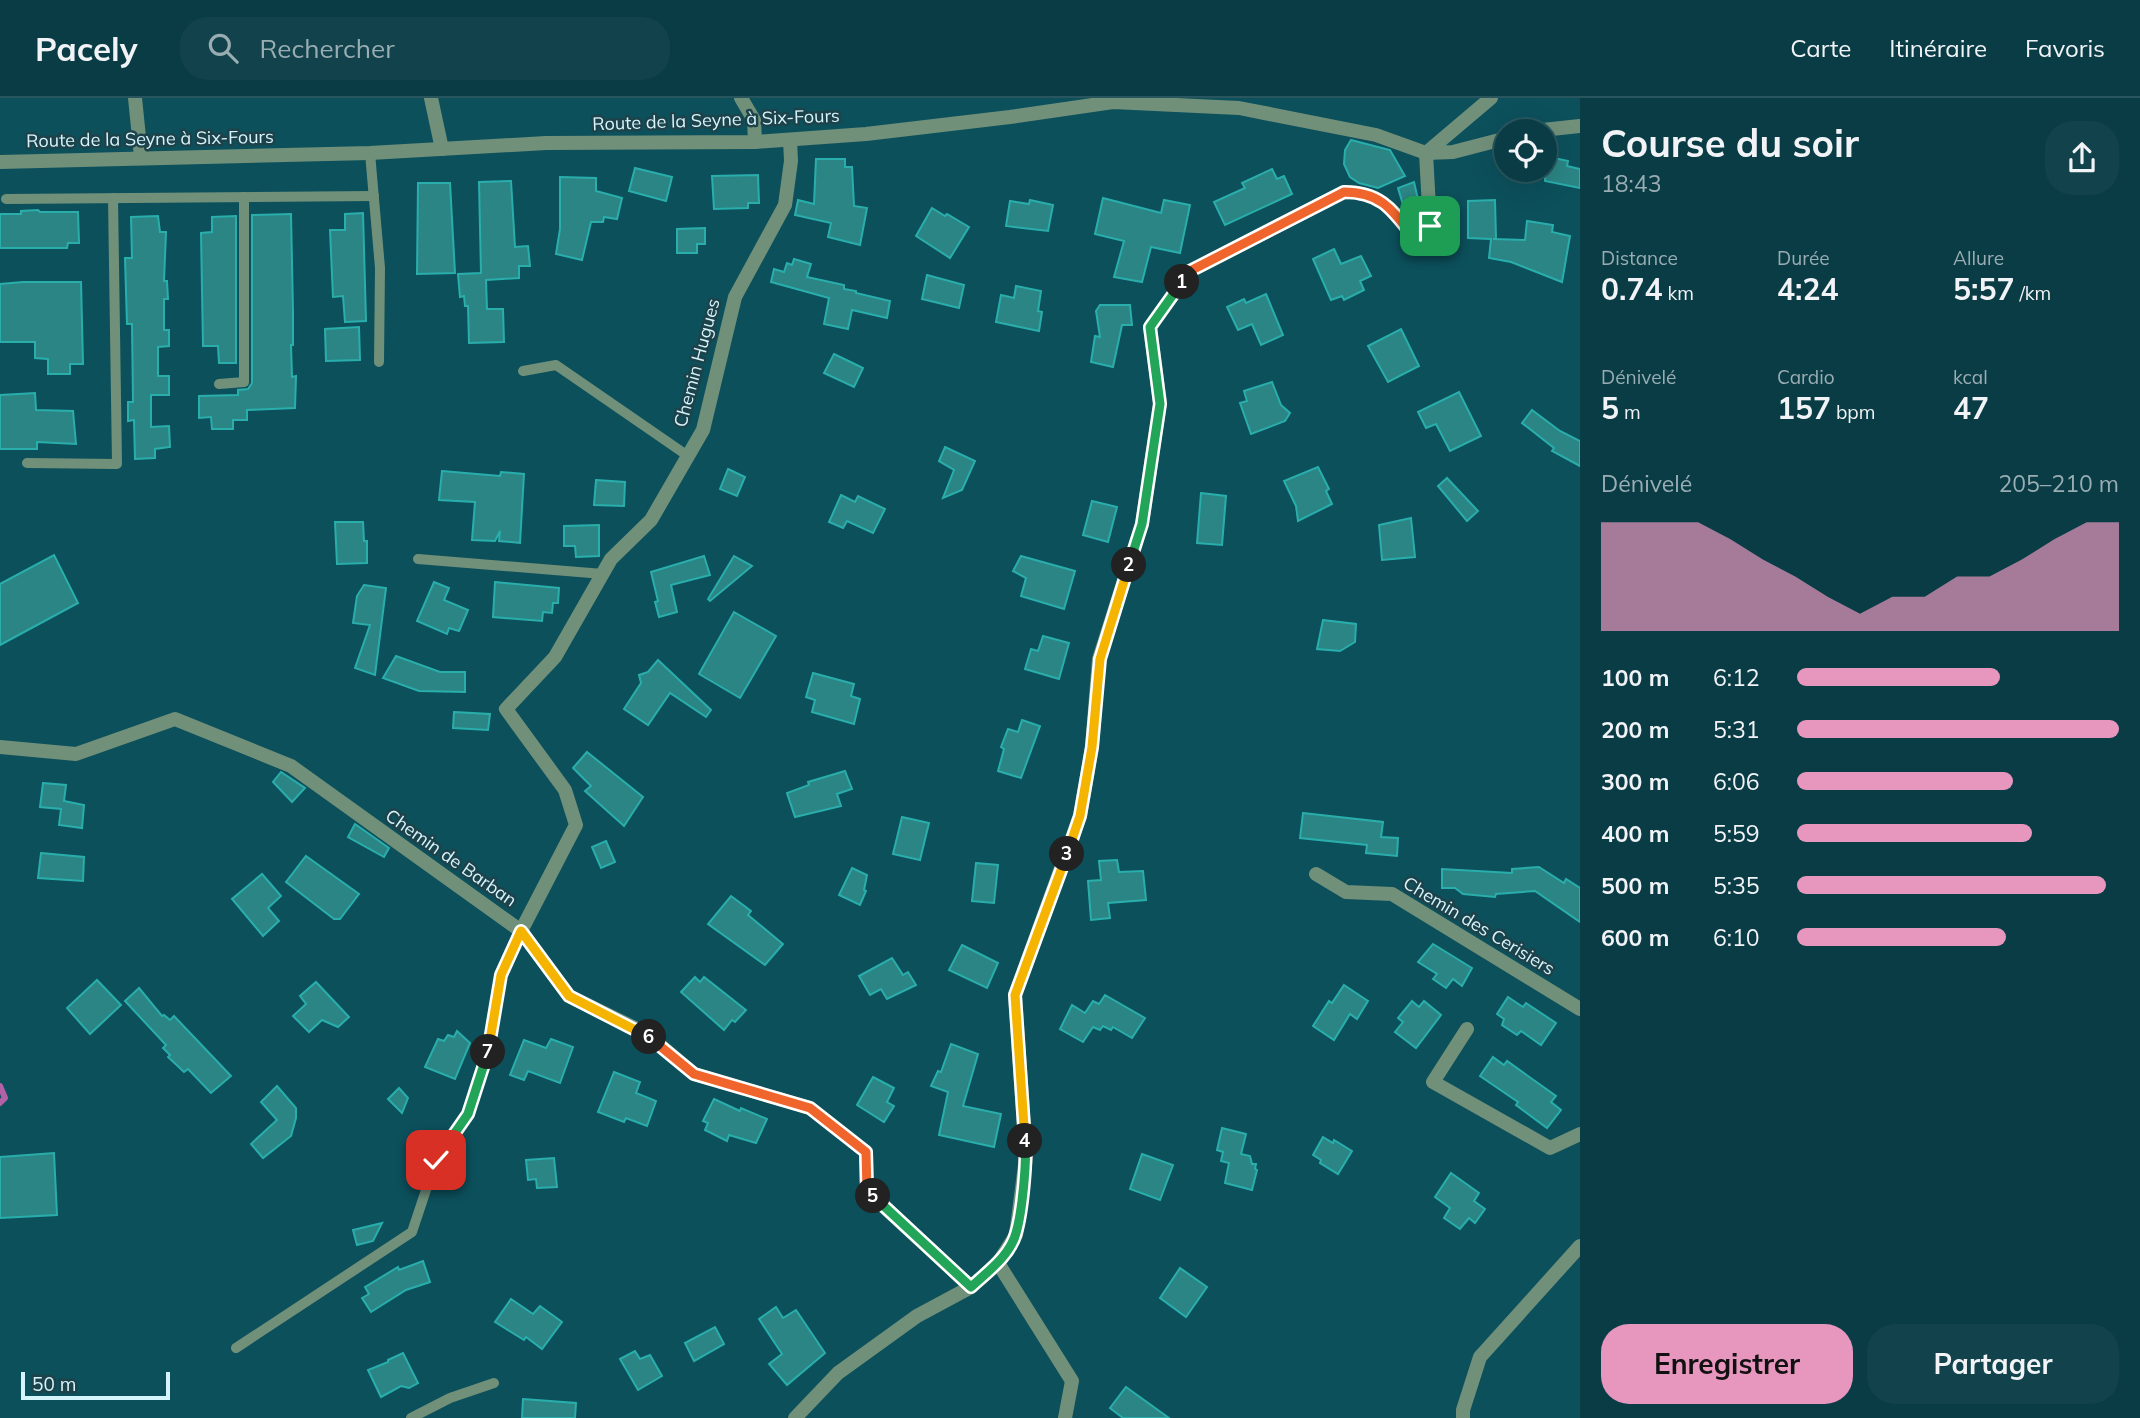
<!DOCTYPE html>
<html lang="fr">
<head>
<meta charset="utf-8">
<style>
	body { margin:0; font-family:Mulish,sans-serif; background:#12434c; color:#f1f3f6; height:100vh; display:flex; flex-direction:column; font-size:26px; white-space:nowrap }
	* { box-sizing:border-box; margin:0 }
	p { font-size:23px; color:#99adb3 }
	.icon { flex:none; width:38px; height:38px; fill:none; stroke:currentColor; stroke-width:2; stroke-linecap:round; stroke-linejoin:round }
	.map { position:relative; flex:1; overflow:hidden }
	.sheet { display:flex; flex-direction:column; background:#093c45; width:560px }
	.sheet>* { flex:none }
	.fabs { position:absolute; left:1494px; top:21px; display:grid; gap:14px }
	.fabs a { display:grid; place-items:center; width:63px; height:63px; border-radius:50%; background:#093c45; box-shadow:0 7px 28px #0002,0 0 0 2px #29565e; font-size:35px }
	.scale { position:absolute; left:21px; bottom:18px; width:149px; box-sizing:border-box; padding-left:7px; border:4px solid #d6f4fb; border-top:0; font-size:19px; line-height:24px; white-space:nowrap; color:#d6f4fb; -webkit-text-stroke:5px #1e424a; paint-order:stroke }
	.pin { position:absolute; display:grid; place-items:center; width:60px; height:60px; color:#fff; margin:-30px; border-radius:14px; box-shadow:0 4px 10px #0006 }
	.km { position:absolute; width:35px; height:35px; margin:-18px; border-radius:50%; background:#222; color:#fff; font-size:19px; line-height:35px; text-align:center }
	.round { display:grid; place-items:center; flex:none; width:74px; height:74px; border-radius:28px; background:#12434c }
	.summary { display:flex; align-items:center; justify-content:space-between; height:119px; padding:0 21px }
	h1 { font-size:38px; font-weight:700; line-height:52px }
	.figures { display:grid; grid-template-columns:repeat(3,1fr); gap:10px; height:119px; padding:7px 21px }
	.figures div { display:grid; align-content:center }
	.figures b { font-size:30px; font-weight:700 }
	.figures small { font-size:19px; font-weight:400 }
	.figures p { font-size:19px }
	.chart { height:196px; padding:14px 21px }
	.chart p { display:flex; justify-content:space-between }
	.chart svg { width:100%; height:126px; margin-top:7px; fill:#e797bd; opacity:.7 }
	.action { display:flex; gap:14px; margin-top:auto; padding:14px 21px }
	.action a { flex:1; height:80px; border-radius:28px; background:#e797bd; color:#111; font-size:28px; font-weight:700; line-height:80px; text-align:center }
	.action a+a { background:#12434c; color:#f1f3f6 }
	ul { padding:0 21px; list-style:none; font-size:23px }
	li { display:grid; grid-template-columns:112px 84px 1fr; align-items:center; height:52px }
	li i { height:18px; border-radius:9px; background:#e797bd }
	header { display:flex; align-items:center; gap:42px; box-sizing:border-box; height:98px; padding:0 35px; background:#093c45; border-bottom:2px solid #29565e }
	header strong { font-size:33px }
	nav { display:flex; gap:38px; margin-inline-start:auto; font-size:24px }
	.search { width:490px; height:63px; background:#12434c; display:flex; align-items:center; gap:18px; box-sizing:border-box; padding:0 24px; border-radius:28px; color:#99adb3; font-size:26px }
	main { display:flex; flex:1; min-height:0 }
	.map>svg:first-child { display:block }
</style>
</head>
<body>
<header>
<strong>Pacely</strong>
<div class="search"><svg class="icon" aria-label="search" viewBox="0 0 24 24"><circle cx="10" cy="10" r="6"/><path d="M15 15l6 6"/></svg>Rechercher</div>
<nav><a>Carte</a><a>Itinéraire</a><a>Favoris</a></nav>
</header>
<main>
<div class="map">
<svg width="1580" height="1320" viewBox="0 0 1580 1320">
	<rect width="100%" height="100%" fill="#0c505c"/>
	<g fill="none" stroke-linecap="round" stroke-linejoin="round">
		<!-- stream -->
		<polyline stroke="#b360a6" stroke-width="6" points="0,988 5,1000 0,1005"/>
	</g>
	<!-- building -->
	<g fill="#2a8584" stroke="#29aeac" stroke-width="2">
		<polygon points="1351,42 1390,52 1405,78 1378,90 1359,85 1350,79 1344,66 1345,52"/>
		<polygon points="1545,58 1568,63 1567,68 1580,71 1580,90 1545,83"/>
		<polygon points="816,61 845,61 845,69 852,69 854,108 867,110 860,147 828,139 831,125 795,117 798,102 814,106"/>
		<polygon points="635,70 672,79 666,103 629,93"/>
		<polygon points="1272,71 1277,81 1284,78 1292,96 1225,127 1214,104 1245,90 1242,85"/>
		<polygon points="758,77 759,105 748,105 748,110 714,111 712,78"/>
		<polygon points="560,79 596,80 596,93 622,100 617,121 604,119 603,124 591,124 582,162 556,156 560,131"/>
		<polygon points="511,83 515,149 528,148 530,168 519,168 519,180 486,182 487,211 503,211 504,244 469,245 468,208 465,208 464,198 460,199 458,176 481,175 479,84"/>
		<polygon points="1414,84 1419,106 1404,110 1398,90"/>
		<polygon points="418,85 450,85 455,175 417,176"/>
		<polygon points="1103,100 1161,115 1164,102 1190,107 1180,155 1151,149 1142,184 1114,179 1124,143 1095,136"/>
		<polygon points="1030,102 1053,107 1048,133 1006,128 1010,103 1029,106"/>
		<polygon points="1495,102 1496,141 1493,141 1525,142 1527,123 1553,127 1552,134 1570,138 1562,184 1511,164 1489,160 1491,141 1468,140 1468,103"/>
		<polygon points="932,110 945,118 947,116 969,129 950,160 916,138"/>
		<polygon points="38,112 40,114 78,114 79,145 68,145 67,150 0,150 0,116 21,116 21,113"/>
		<polygon points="363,115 366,223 345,224 343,198 333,199 330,132 345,132 345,116"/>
		<polygon points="291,116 293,214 293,247 291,247 292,279 296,278 295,310 247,312 247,322 233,322 233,331 212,331 211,319 199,320 199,298 238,297 238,292 248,291 252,285 252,117"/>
		<polygon points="158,118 160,134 166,134 164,183 167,183 168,201 164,201 164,232 169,232 169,248 158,249 158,278 169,278 169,297 151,297 151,329 169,328 170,349 155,351 155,360 135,361 134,322 128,323 128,304 133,304 132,226 127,226 125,160 132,160 131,119"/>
		<polygon points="236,118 236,265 219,265 218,248 203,248 201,135 212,134 212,119"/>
		<polygon points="705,130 705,146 697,146 697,155 677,155 677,131"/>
		<polygon points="1334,151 1341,166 1361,158 1371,178 1360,183 1364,192 1344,202 1342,198 1331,202 1313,161"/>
		<polygon points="794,161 811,166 807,179 844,187 844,191 856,193 856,195 890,203 887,220 852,212 848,231 824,226 829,200 771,184 774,171 784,174 787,165 792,167"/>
		<polygon points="927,177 964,187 959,210 922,201"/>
		<polygon points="23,184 81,184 83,266 70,266 70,276 48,276 48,261 35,260 35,244 0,244 0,186"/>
		<polygon points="1016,188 1041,193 1038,213 1042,214 1039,233 996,224 1001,197 1014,200"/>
		<polygon points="1266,196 1283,237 1261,247 1252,226 1238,232 1227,209 1244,201 1246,205"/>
		<polygon points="1100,207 1130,207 1132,227 1122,227 1113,269 1091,264 1095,238 1100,239 1096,213"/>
		<polygon points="359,229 360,262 326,263 325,231"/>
		<polygon points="1401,231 1419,268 1388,284 1368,248"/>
		<polygon points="834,256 863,270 854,289 824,275"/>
		<polygon points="1272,284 1281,307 1290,315 1285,323 1251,336 1240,305 1247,303 1244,293"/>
		<polygon points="1459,294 1481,338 1450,353 1436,326 1426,330 1418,314"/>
		<polygon points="35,295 36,312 73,313 76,346 37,344 37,351 0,351 0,297"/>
		<polygon points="1532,312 1560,333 1580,343 1580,368 1552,353 1554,350 1522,325"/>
		<polygon points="945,349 975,363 962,392 943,400 954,372 939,363"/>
		<polygon points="1318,369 1329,391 1326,393 1332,406 1298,423 1296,408 1284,383"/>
		<polygon points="728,371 745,379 737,398 720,391"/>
		<polygon points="442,373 500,378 501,374 524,376 520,445 499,443 500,433 495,443 472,442 475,404 439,402"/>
		<polygon points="1447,380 1478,413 1467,423 1438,388"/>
		<polygon points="596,382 625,384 624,408 594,407"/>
		<polygon points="1201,395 1226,398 1222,447 1197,445"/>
		<polygon points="841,397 855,404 858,398 885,411 873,435 847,423 843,430 829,424"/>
		<polygon points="1092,403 1117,409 1108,444 1083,437"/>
		<polygon points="1411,420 1415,459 1382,462 1379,427"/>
		<polygon points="335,424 363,424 364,443 367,443 367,465 337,466"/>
		<polygon points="599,427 599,458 576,459 575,448 564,448 564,428"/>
		<polygon points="54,457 78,505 0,547 0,486"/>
		<polygon points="704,458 710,477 671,487 677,514 659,519 655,504 658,503 651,474"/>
		<polygon points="734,458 752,468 710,503 708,501"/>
		<polygon points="1021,458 1075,473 1064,511 1021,498 1026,480 1013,473"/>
		<polygon points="434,484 449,490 444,502 468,512 459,533 449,530 447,536 417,523"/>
		<polygon points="495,484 559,490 558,505 553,505 552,515 543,514 542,523 493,519"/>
		<polygon points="364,487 386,490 375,577 355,570 370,527 353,525 357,498"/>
		<polygon points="734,514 776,538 740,600 699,576"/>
		<polygon points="1323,522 1356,526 1355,544 1340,553 1317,551"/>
		<polygon points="1043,538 1069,545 1059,581 1025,571 1031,551 1038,553"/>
		<polygon points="396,558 440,574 465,574 465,594 419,593 383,580"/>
		<polygon points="658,562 711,612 706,619 670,595 648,627 624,611 641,585 639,577 648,574"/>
		<polygon points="813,575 854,586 851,598 860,601 854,626 812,614 815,602 806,599"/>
		<polygon points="454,614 490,616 488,632 453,630"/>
		<polygon points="1022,622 1040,628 1021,680 998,673 1004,651 1001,649 1008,631 1018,634"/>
		<polygon points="587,654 643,699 624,728 585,693 591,688 573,670"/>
		<polygon points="845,673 852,691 837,696 841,708 795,719 787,695 809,687 808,684"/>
		<polygon points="281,674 305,690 292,704 273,684"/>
		<polygon points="43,685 66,687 64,703 84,707 82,730 59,727 61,711 40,709"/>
		<polygon points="1303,715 1383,724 1381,739 1398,740 1397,758 1366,755 1367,747 1300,740"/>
		<polygon points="902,719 929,725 920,762 893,756"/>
		<polygon points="355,726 389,750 384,759 348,739"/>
		<polygon points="606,743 615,764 601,770 592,749"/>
		<polygon points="41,755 84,759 83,783 38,780"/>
		<polygon points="306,758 359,796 340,821 334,821 286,784"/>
		<polygon points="1117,762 1119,774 1143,773 1146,802 1108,805 1110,820 1091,822 1088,783 1101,782 1099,763"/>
		<polygon points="976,765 998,767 994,805 972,803"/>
		<polygon points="1539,769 1564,785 1566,781 1580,790 1580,824 1535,793 1496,796 1495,799 1463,796 1455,790 1442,790 1442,771 1512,775 1512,771"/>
		<polygon points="852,770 867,777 864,792 866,793 860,807 839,797"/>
		<polygon points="262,776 281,798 268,810 279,823 263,838 232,801"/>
		<polygon points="731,798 751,813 748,817 783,846 765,867 708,826"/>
		<polygon points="1433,846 1472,870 1462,888 1453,881 1446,890 1433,881 1437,876 1418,864"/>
		<polygon points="962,847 998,865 987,890 949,872"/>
		<polygon points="892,860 903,877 908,874 916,887 887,901 881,891 870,897 859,878"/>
		<polygon points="695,879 700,884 704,879 746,912 735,924 732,922 724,932 681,894"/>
		<polygon points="97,882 121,907 90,936 67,910"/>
		<polygon points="316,884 349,919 338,929 322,922 309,934 293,918 306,906 300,898"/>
		<polygon points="1344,887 1368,903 1357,921 1350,916 1334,942 1313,928 1329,903 1332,905"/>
		<polygon points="139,890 162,918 164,917 170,922 174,918 231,978 211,995 188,971 184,974 168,959 170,957 163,950 166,947 125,903"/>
		<polygon points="1105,897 1145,920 1132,940 1113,929 1111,932 1103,928 1100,932 1093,929 1083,944 1060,931 1072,907 1085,915 1093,903 1099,906"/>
		<polygon points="1508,899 1523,909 1526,905 1556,925 1541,947 1521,933 1517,937 1502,927 1504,921 1497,916"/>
		<polygon points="1412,903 1419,909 1424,903 1441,917 1416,950 1395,934 1403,924 1398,920"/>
		<polygon points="457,933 470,945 455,981 425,969 438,941 444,943 448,937 454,939"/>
		<polygon points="551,941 573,949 560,985 528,973 524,982 510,977 524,942 546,950"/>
		<polygon points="951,946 978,956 963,1008 1001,1016 994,1049 939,1037 948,994 931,988 938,973 941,974"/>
		<polygon points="1493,959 1504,967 1507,963 1556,998 1551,1004 1561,1012 1547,1030 1516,1007 1518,1004 1480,978"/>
		<polygon points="614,974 640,984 636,995 656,1003 647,1028 626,1020 624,1024 598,1014"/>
		<polygon points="873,979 894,990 887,1004 894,1008 884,1024 857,1007"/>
		<polygon points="277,988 296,1010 296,1020 291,1038 263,1060 251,1046 277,1022 261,1004"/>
		<polygon points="399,990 408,1000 402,1015 388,1001"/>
		<polygon points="714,1001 740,1013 741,1010 767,1021 756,1045 729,1037 727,1043 705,1032 708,1025 703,1023"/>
		<polygon points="1222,1030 1246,1036 1241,1056 1250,1058 1252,1066 1256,1066 1255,1071 1257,1072 1252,1092 1225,1085 1229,1065 1221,1063 1223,1054 1217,1052"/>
		<polygon points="1323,1039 1333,1045 1334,1042 1352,1053 1338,1076 1320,1065 1321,1062 1313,1057"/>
		<polygon points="54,1055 57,1117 0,1120 0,1059"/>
		<polygon points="1142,1056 1173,1067 1160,1102 1130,1091"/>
		<polygon points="554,1060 557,1089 537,1090 536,1081 528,1082 526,1062"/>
		<polygon points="1451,1075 1479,1095 1474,1103 1485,1111 1475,1125 1469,1120 1460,1131 1444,1120 1450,1110 1435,1099"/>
		<polygon points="382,1125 373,1143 357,1147 353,1132"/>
		<polygon points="423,1163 430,1184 406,1192 371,1214 362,1200 369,1196 365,1189 398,1169 399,1172"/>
		<polygon points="1180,1170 1207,1189 1186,1219 1160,1200"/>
		<polygon points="511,1201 533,1216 540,1208 562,1224 542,1251 526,1239 524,1242 495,1224"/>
		<polygon points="776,1209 783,1220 796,1212 825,1255 787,1287 769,1266 782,1256 759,1221"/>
		<polygon points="715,1229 724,1246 694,1263 685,1245"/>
		<polygon points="635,1253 640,1261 650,1257 662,1278 638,1292 620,1261"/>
		<polygon points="403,1255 418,1285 409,1290 401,1288 381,1299 368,1272 388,1264 388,1262"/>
		<polygon points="1126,1289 1169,1320 1123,1320 1110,1310"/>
		<polygon points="523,1301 576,1305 575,1320 522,1320"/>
	</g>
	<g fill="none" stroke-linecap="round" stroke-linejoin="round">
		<!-- service -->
		<g stroke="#71907a" stroke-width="10">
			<polyline points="370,55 380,170 379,264"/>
			<polyline points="6,101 374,98"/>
			<polyline points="523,273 556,267 688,358"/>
			<polyline points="219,286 244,284 244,99"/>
			<polyline points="27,365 117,366 113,100"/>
			<polyline points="418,461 603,476"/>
			<polyline points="236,1250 412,1134 436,1062 468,1016 490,950 501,877 521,833"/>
			<polyline points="411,1320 450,1300 494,1285"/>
		</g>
		<!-- minor -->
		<g stroke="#71907a" stroke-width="14">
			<polyline points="135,0 141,59"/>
			<polyline points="431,0 442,51"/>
			<polyline points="0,649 76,656 175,621 291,668 521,833 569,898 647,936 694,976 810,1010 866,1054 867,1093 971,1189"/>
			<polyline points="1316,776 1346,794 1392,796 1580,911"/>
			<polyline points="521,833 576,727 565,692 506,611 555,559 611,461 651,422 703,332 735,199 785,107 791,63 790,42"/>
			<polyline points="1467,931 1433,984 1550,1050 1580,1036"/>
			<polyline points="998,1165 1072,1283 1065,1320"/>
			<path d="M795,1320L838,1275L917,1218L971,1189L998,1165L1016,1137L1026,1059L1015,897L1080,718L1092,649L1099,561L1142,426L1160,305L1150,229L1190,173L1344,94C1382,94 1393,113 1415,140L1423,137L1430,128L1426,55L1491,0"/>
			<polyline points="1463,1320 1463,1312 1480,1259 1580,1148"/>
		</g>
		<!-- tertiary -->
		<g stroke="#71907a" stroke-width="14">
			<polyline points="741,0 754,22 755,44"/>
			<polyline points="1533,33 1580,28"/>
			<polyline points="0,64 370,55 546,45 755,44 866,36 1010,19 1113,4 1239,10 1376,37 1426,55 1453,54 1507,40"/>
		</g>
	</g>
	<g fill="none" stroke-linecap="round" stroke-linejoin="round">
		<defs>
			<path id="split-1" d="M1182,184L1190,173L1344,94C1382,94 1393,113 1415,141L1423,137L1430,128"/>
			<polyline id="split-2" points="1129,467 1142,426 1160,306 1150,229 1182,184"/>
			<polyline id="split-3" points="1067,756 1080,718 1092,649 1100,561 1129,467"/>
			<polyline id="split-4" points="1025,1043 1015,897 1067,756"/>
			<path id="split-5" d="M873,1098L971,1189C987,1174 1010,1158 1016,1135C1022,1115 1027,1064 1025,1043"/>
			<polyline id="split-6" points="649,939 694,976 810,1010 866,1054 867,1093 873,1098"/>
			<polyline id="split-7" points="488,954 501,877 521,833 569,898 649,939"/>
			<polyline id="split-8" points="436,1062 468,1016 488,954"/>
		</defs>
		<!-- split-1 casing -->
		<use href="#split-1" stroke="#fff" stroke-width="14"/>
		<!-- split-2 casing -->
		<use href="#split-2" stroke="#fff" stroke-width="14"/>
		<!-- split-3 casing -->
		<use href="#split-3" stroke="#fff" stroke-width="14"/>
		<!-- split-4 casing -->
		<use href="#split-4" stroke="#fff" stroke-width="14"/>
		<!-- split-5 casing -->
		<use href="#split-5" stroke="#fff" stroke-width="14"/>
		<!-- split-6 casing -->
		<use href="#split-6" stroke="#fff" stroke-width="14"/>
		<!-- split-7 casing -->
		<use href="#split-7" stroke="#fff" stroke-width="14"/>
		<!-- split-8 casing -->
		<use href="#split-8" stroke="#fff" stroke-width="14"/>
		<!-- split-1 -->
		<use href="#split-1" stroke="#f0652b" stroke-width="9"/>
		<!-- split-2 -->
		<use href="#split-2" stroke="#22a559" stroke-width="9"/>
		<!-- split-3 -->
		<use href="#split-3" stroke="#f5b400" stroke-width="9"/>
		<!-- split-4 -->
		<use href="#split-4" stroke="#f5b400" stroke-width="9"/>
		<!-- split-5 -->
		<use href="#split-5" stroke="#22a559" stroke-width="9"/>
		<!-- split-6 -->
		<use href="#split-6" stroke="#f0652b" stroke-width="9"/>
		<!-- split-7 -->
		<use href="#split-7" stroke="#f5b400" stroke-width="9"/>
		<!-- split-8 -->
		<use href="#split-8" stroke="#22a559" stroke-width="9"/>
	</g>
	<g text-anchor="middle" stroke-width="5" stroke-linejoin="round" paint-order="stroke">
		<!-- street labels -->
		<g font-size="18" fill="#d6f4fb" stroke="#1e424a">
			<text transform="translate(716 22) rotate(-2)" y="6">Route de la Seyne à Six-Fours</text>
			<text transform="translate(150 41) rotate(-1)" y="6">Route de la Seyne à Six-Fours</text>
			<text transform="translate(697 265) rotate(-75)" y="6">Chemin Hugues</text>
			<text transform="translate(451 760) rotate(35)" y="6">Chemin de Barban</text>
			<text transform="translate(1479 828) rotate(31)" y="6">Chemin des Cerisiers</text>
		</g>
	</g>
</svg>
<div class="fabs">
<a><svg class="icon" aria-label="locate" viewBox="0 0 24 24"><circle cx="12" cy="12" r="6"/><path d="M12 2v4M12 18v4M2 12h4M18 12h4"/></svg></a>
</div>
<div class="scale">50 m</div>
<div class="pin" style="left:1430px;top:128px;background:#1e9e55"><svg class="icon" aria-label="arrive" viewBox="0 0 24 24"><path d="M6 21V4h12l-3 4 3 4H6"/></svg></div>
<div class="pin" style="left:436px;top:1062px;background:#d93025"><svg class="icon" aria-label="check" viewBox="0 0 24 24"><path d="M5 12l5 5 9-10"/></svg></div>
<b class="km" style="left:1182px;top:184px">1</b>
<b class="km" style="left:1129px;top:467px">2</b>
<b class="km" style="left:1067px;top:756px">3</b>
<b class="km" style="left:1025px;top:1043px">4</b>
<b class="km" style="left:873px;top:1098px">5</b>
<b class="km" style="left:649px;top:939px">6</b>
<b class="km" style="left:488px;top:954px">7</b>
</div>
<section class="sheet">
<div class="summary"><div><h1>Course du soir</h1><p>18:43</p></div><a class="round"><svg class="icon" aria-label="share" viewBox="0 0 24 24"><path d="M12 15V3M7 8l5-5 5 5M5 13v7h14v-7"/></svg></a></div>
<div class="figures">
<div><p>Distance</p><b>0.74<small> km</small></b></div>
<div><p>Durée</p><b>4:24</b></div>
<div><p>Allure</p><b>5:57<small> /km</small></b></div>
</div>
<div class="figures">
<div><p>Dénivelé</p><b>5<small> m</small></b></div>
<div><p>Cardio</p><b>157<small> bpm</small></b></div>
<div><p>kcal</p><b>47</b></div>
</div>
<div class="chart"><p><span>Dénivelé</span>205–210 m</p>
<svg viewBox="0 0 160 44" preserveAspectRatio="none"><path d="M0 44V6L10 6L20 6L30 6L40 12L50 19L60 25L70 32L80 38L90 32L100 32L110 25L120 25L130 19L140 12L150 6L160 6V44z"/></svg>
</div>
<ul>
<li><b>100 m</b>6:12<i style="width:63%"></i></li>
<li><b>200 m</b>5:31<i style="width:100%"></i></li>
<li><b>300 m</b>6:06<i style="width:67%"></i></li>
<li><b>400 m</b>5:59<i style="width:73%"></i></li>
<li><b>500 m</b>5:35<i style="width:96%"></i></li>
<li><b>600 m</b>6:10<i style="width:65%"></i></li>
</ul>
<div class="action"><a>Enregistrer</a><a>Partager</a></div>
</section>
</main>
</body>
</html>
